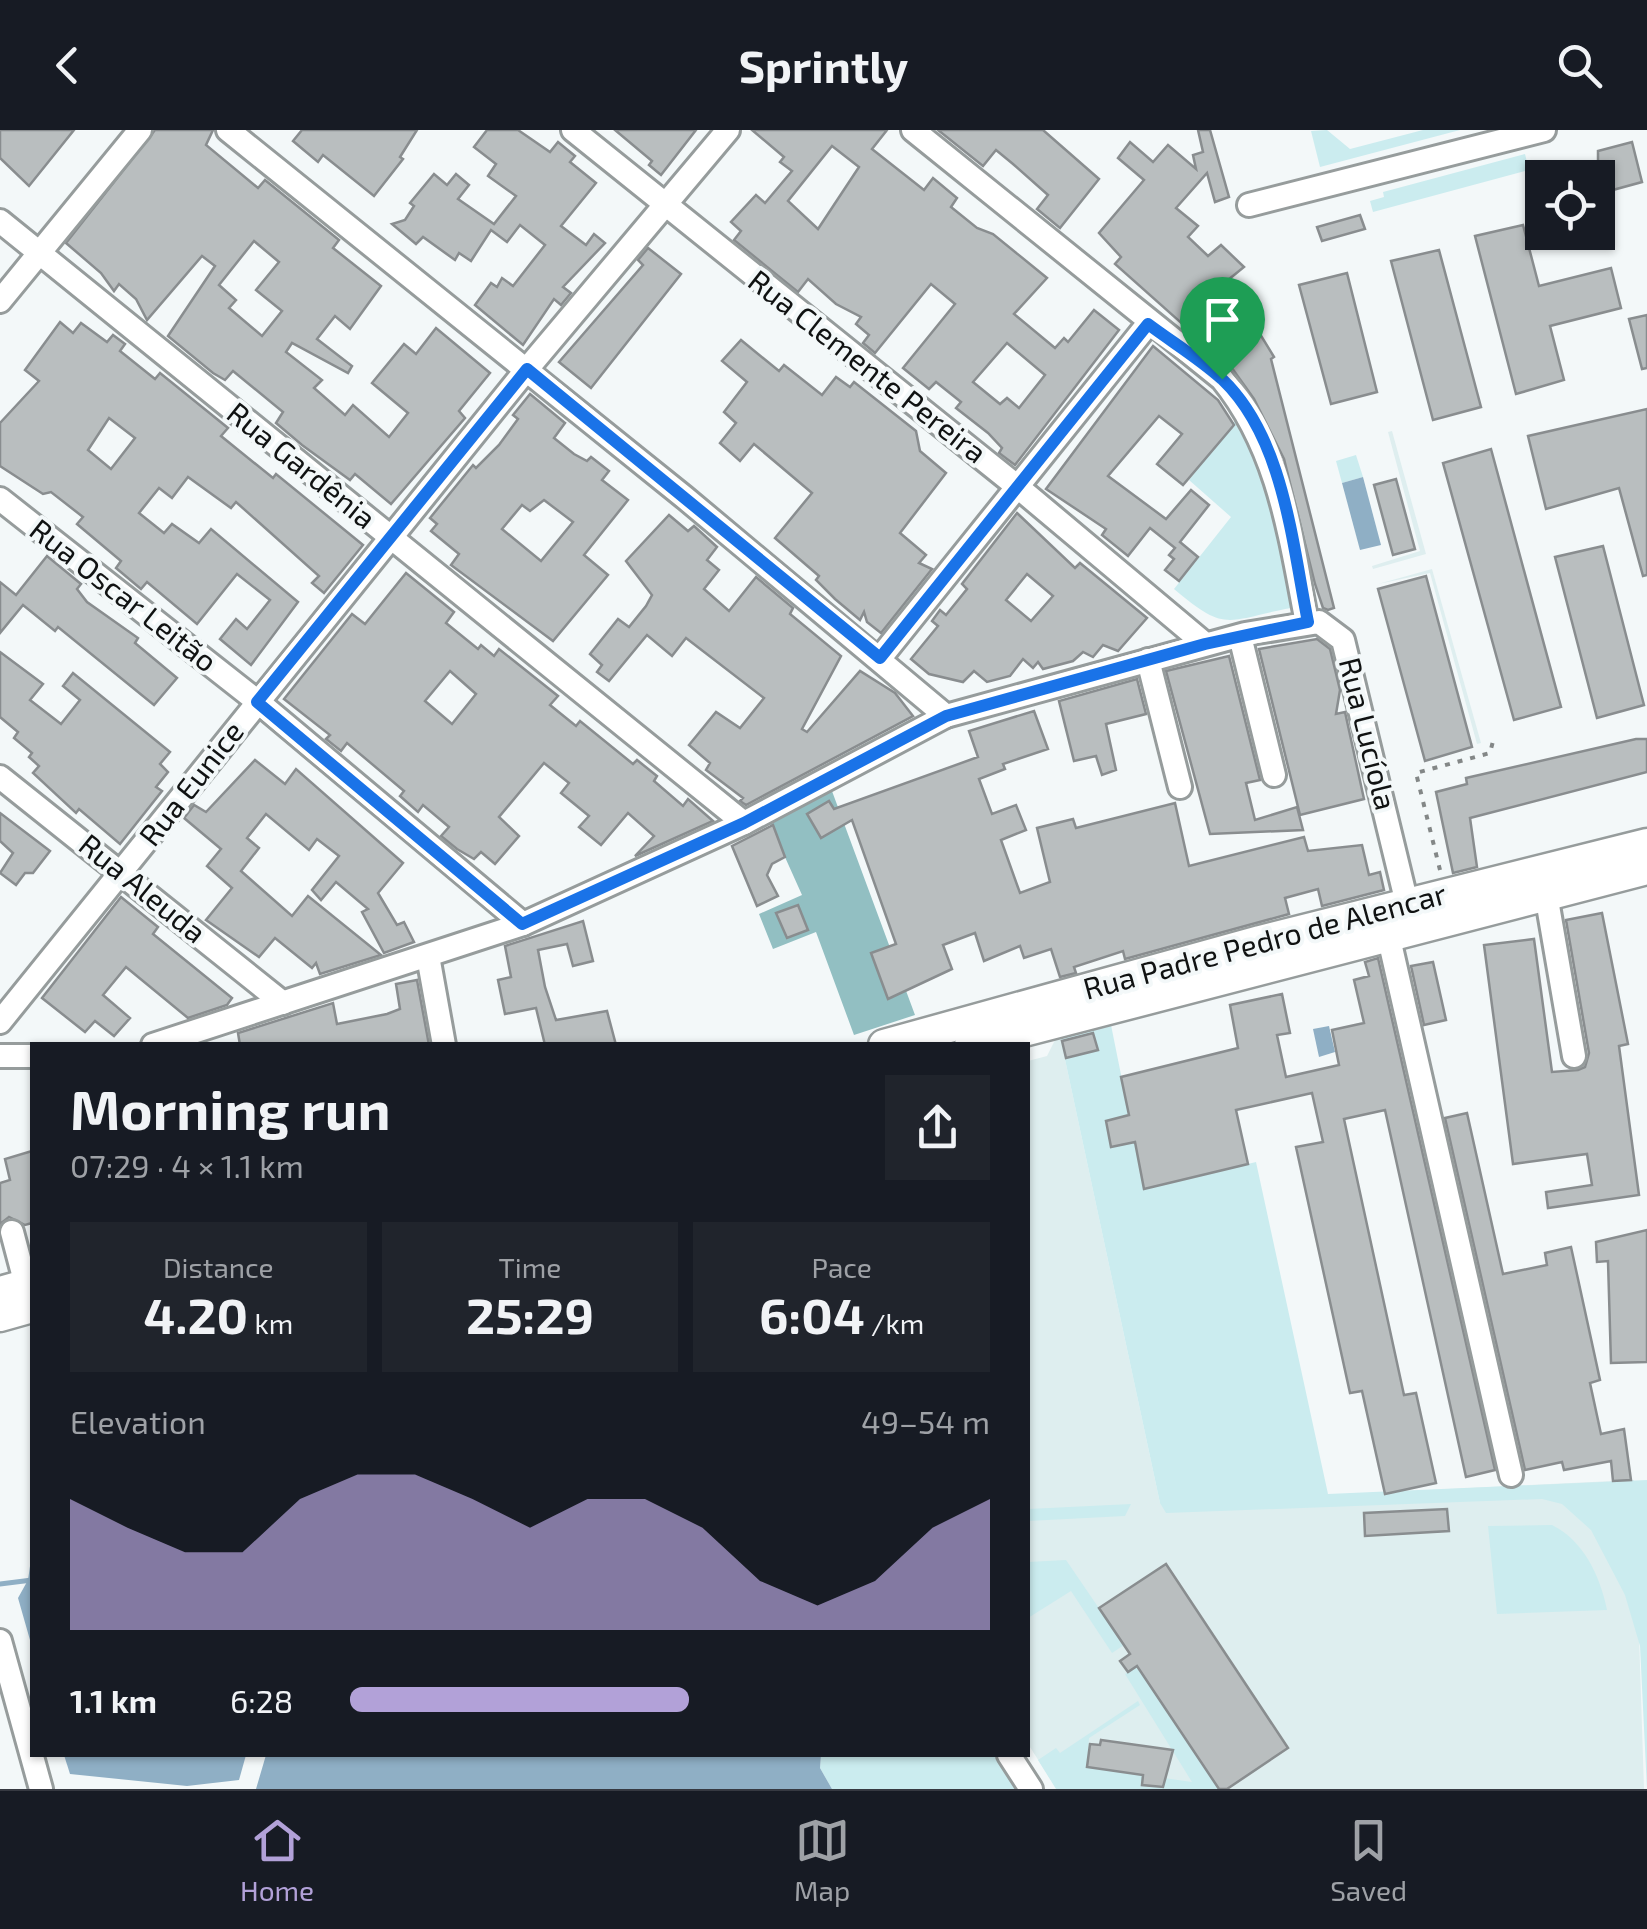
<!DOCTYPE html>
<html lang="en">
<head>
<meta charset="utf-8">
<style>
	body { margin:0; font-family:"Exo 2",sans-serif; background:#20242c; color:#f1f3f6; height:100vh; display:flex; flex-direction:column; font-size:38px; white-space:nowrap }
	* { box-sizing:border-box; margin:0 }
	p { font-size:32px; color:#9ea1a6 }
	.icon { flex:none; width:55px; height:55px; fill:none; stroke:currentColor; stroke-width:2; stroke-linecap:round; stroke-linejoin:round }
	.map { position:relative; flex:1; overflow:hidden }
	.panel { position:absolute; left:30px; top:912px; width:1000px; height:715px; display:flex; flex-direction:column; background:#171b24; border-radius:0px; box-shadow:0 2px 8px #0004 }
	.panel>* { flex:none }
	.fabs { position:absolute; left:1525px; top:30px; display:grid; gap:20px }
	.fabs a { display:grid; place-items:center; width:90px; height:90px; border-radius:0px; background:#171b24; box-shadow:0 2px 8px #0004; font-size:50px }
	.pin { position:absolute; display:grid; place-items:center; width:85px; height:85px; color:#fff; margin:-102px -42px; border-radius:50% 50% 50% 0; rotate:-45deg; box-shadow:0 0 10px #0007 }
	.pin .icon { rotate:45deg }
	.round { display:grid; place-items:center; flex:none; width:105px; height:105px; border-radius:0px; background:#20242c }
	.head { display:flex; align-items:center; justify-content:space-between; height:170px; padding:0 40px }
	h1 { font-size:55px; font-weight:700; line-height:75px }
	.figures { display:grid; grid-template-columns:repeat(3,1fr); gap:15px; height:170px; padding:10px 40px }
	.figures div { display:grid; align-content:center; border-radius:0px; background:#20242c; text-align:center }
	.figures b { font-size:50px; font-weight:700 }
	.figures small { font-size:28px; font-weight:400 }
	.figures p { font-size:28px }
	.chart { height:280px; padding:20px 40px }
	.chart p { display:flex; justify-content:space-between }
	.chart svg { width:100%; height:180px; margin-top:10px; fill:#b2a1d8; opacity:.7 }
	ul { padding:0 40px; list-style:none; font-size:32px }
	li { display:grid; grid-template-columns:160px 120px 1fr; align-items:center; height:75px }
	li i { height:25px; border-radius:12px; background:#b2a1d8 }
	header { display:flex; justify-content:space-between; align-items:center; height:130px; padding:0 40px; background:#171b24; font-size:45px; font-weight:700 }
	.menu { display:flex; justify-content:space-around; align-items:center; height:140px; border-top:2px solid #363941; background:#171b24; font-size:28px; color:#9ea1a6 }
	.menu a { display:grid; justify-items:center; gap:5px }
	.menu .on { color:#b2a1d8 }
	.map>svg:first-child { display:block }
</style>
</head>
<body>
<header><svg class="icon" aria-label="back" viewBox="0 0 24 24"><path d="M15 5l-7 7 7 7"/></svg>Sprintly<svg class="icon" aria-label="search" viewBox="0 0 24 24"><circle cx="10" cy="10" r="6"/><path d="M15 15l6 6"/></svg></header>
<div class="map">
<svg width="1647" height="1659" viewBox="0 0 1647 1659">
	<rect width="100%" height="100%" fill="#f3f8f9"/>
	<!-- built -->
	<g fill="#deeeef">
		<polygon points="1392,301 1426,424 1373,439 1372,436 1420,421 1388,302"/>
		<polygon points="1432,439 1481,613 1477,614 1430,443 1378,454"/>
		<polygon points="1057,906 1060,906 1160,1373 1634,1350 1644,1659 1121,1659 1051,1650 1028,1614 1028,931 1047,926"/>
	</g>
	<!-- green -->
	<g fill="#cbecef">
		<polygon points="1327,0 1350,19 1423,0 1460,0 1320,37 1311,1"/>
		<polygon points="1525,24 1529,40 1373,82 1370,71 1384,67 1383,62"/>
		<path d="M1241,283L1275,383L1291,478C1226,490 1227,504 1174,459L1231,387L1189,350Z"/>
		<polygon points="1356,325 1363,347 1342,353 1336,331"/>
		<polygon points="1110,890 1144,1059 1256,1032 1328,1364 1647,1350 1647,1659 1640,1516 1625,1465 1591,1400 1562,1374 1542,1369 1166,1383 1160,1373 1060,906"/>
		<polygon points="1131,1374 1125,1386 1028,1391 1028,1379"/>
		<path d="M1552,1395C1584,1411 1600,1446 1607,1480L1497,1484L1488,1396Z"/>
		<polygon points="1066,1430 1124,1515 1112,1523 1071,1461 1028,1488 1028,1432"/>
		<polygon points="1138,1536 1220,1659 1056,1659 1038,1630 1056,1618 1060,1623 1138,1571 1140,1575 1089,1608 1087,1637 1143,1645 1143,1655 1162,1657 1164,1648 1192,1652 1125,1544"/>
		<polygon points="821,1625 995,1625 1017,1659 832,1659 820,1638"/>
	</g>
	<!-- forest -->
	<polygon fill="#92bfc2" points="829,653 915,885 854,905 816,802 773,819 759,784 802,765 767,687"/>
	<!-- water -->
	<g fill="#8fafc5">
		<polygon points="1363,347 1381,415 1360,420 1342,353"/>
		<polygon points="1329,896 1335,922 1319,927 1313,899"/>
		<polygon points="32,1422 32,1517 18,1468 28,1450"/>
		<polygon points="64,1625 246,1625 239,1650 187,1656 70,1644"/>
		<polygon points="266,1625 821,1625 820,1638 832,1659 256,1659"/>
	</g>
	<g fill="none" stroke-linecap="round" stroke-linejoin="round">
		<!-- stream -->
		<polyline stroke="#8fafc5" stroke-width="5" points="0,1454 32,1450"/>
	</g>
	<!-- building -->
	<g fill="#b9bebf" stroke="#898d8f" stroke-width="2.5" fill-rule="evenodd">
		<polygon points="0,0 74,0 29,56 0,28"/>
		<path d="M155,0H213L206,15L258,58L265,50L339,110L333,118L381,156L350,199L335,186L317,209L352,236L348,243L292,213L286,222L322,250L314,258L345,285L353,275L389,307L408,283L372,253L404,214L416,224L436,198L490,243L459,281L465,288L391,374L355,344L350,350L302,315L276,293L283,282L233,241L225,250L213,243L168,206L215,136L202,126L147,190L136,169L119,154L114,161L101,143L66,113ZM254,111L279,132L256,160L282,181L262,206L229,178L236,170L219,155Z"/>
		<polygon points="302,0 417,0 400,27 403,29 374,66 323,25 318,32 293,11"/>
		<polygon points="487,0 518,0 550,22 558,12 575,26 570,32 596,53 561,96 586,115 594,104 605,113 563,157 571,163 561,175 554,169 523,215 475,175 491,153 497,157 502,148 513,156 545,115 520,95 507,112 491,100 471,131 459,123 455,130 423,107 416,114 392,94 405,90 414,76 410,73 434,44 447,55 456,44 469,55 458,69 494,94 516,66 488,46 496,34 474,17"/>
		<polygon points="615,0 696,0 661,45 649,35 652,31"/>
		<path d="M752,0H887L872,19L924,60L933,48L957,68L951,77L977,98L993,104L1047,148L1014,184L1055,218L1064,208L1068,212L1094,180L1119,200L1015,335L999,323L1002,318L988,303L956,278L961,272L936,252L929,259L903,238L955,174L931,154L875,223L863,213L869,205L856,194L861,187L836,174L808,149L798,162L734,110L741,101L731,92L756,65L765,73L792,41L780,32L784,27ZM832,16L859,37L818,99L788,71ZM1007,213L1045,245L1019,278L1007,268L1000,274L973,252Z"/>
		<polygon points="938,0 1043,0 1099,49 1060,98 1037,79 1048,65 1013,34 996,20 983,36"/>
		<polygon points="1198,0 1210,0 1229,67 1215,72 1207,43 1176,78 1198,96 1188,107 1208,126 1221,115 1244,137 1228,150 1243,188 1249,186 1274,227 1271,229 1334,478 1328,480 1323,478 1315,454 1284,329 1254,269 1232,238 1115,134 1121,127 1099,103 1144,50 1118,28 1130,12 1153,32 1168,15 1196,39 1193,25 1203,22"/>
		<polygon points="1632,12 1642,52 1598,64 1598,21"/>
		<polygon points="1360,85 1365,99 1322,111 1317,97"/>
		<polygon points="1523,95 1539,156 1611,138 1621,178 1550,196 1564,250 1516,264 1475,106"/>
		<polygon points="648,118 681,144 591,258 559,232 643,135 638,130"/>
		<polygon points="1439,120 1481,277 1433,290 1391,131"/>
		<polygon points="1347,143 1377,262 1331,274 1299,155"/>
		<polygon points="1647,185 1647,238 1642,239 1629,189"/>
		<path d="M60,192L73,203L81,193L107,212L113,205L125,214L120,221L155,249L160,243L228,298L221,306L273,348L276,344L363,415L324,463L312,453L319,446L236,372L231,378L188,347L172,368L159,358L139,383L164,403L172,394L199,413L211,399L298,472L251,535L220,509L236,489L247,499L270,470L237,444L197,494L147,452L141,459L116,438L121,431L77,394L83,387L51,362L43,364L0,336V293L39,251L25,240ZM109,288L135,308L111,339L88,320Z"/>
		<polygon points="741,210 779,241 784,235 822,265 836,247 850,257 854,252 916,301 920,321 946,343 900,403 926,425 919,433 932,439 881,503 867,492 864,482 860,490 835,469 816,450 819,446 775,408 812,363 754,314 740,331 720,313 736,293 724,282 747,252 722,231"/>
		<polygon points="1153,216 1218,270 1234,295 1183,355 1157,334 1182,304 1159,286 1108,346 1166,389 1191,360 1209,375 1180,412 1198,427 1179,451 1165,440 1174,429 1169,425 1175,418 1150,398 1128,426 1102,405 1106,399 1046,359"/>
		<path d="M530,264L565,293L554,308L574,324L587,331L591,327L609,341L602,350L628,370L584,425L608,445L553,511L451,435L459,424L431,401L437,394L430,388L473,335L476,338L499,315L518,289L513,285ZM544,370L573,392L541,431L502,399L522,375L530,381Z"/>
		<polygon points="1647,279 1647,445 1643,446 1619,358 1546,379 1528,306"/>
		<polygon points="1491,319 1561,577 1514,590 1443,333"/>
		<polygon points="1396,349 1415,419 1393,425 1374,355"/>
		<path d="M1017,383L1075,438L1080,433L1147,488L1118,521L1103,515L1093,527L1083,522L1073,531L1043,539L1038,532L1033,538L1023,529L1010,546L987,552L974,541L963,552L929,544L911,529L938,496L932,491L940,480L946,485L967,459L962,454ZM1027,444L1053,466L1031,491L1006,470Z"/>
		<polygon points="669,385 688,401 694,396 717,417 707,430 719,440 704,459 729,481 756,447 793,478 790,484 841,526 802,599 807,602 860,541 895,563 913,586 746,675 740,671 743,668 706,640 710,633 689,615 716,582 740,598 764,568 686,508 672,526 647,505 609,551 597,542 602,535 590,524 618,489 629,497 646,476 652,465 626,431"/>
		<polygon points="1603,416 1644,575 1597,588 1555,427"/>
		<polygon points="47,426 81,454 77,459 87,472 138,508 135,513 177,548 154,575 58,497 55,501 23,475 0,503 0,452 16,465"/>
		<path d="M406,443L454,482L446,493L478,519L481,515L494,526L499,519L558,566L550,575L576,596L580,591L633,634L637,630L657,646L654,651L683,676L688,669L713,691L635,726L654,706L628,683L601,715L579,697L589,686L561,663L569,653L544,633L499,687L519,706L495,734L481,722L474,729L457,719L441,706L449,697L423,675L418,682L400,666L404,661L347,613L341,621L326,609L330,605L284,569L352,484L365,494ZM450,541L476,564L452,594L425,571Z"/>
		<polygon points="1426,446 1472,617 1425,631 1378,459"/>
		<polygon points="1317,509 1330,519 1340,560 1336,584 1345,582 1364,669 1300,685 1259,519"/>
		<polygon points="0,522 43,554 30,570 61,594 80,570 63,556 73,543 170,622 160,634 168,642 156,657 162,661 120,714 79,679 76,683 33,643 39,636 29,627 32,623 14,608 18,602 0,587"/>
		<polygon points="1229,526 1260,650 1246,653 1255,690 1297,677 1303,700 1210,704 1166,541"/>
		<polygon points="1137,549 1146,584 1106,594 1116,640 1102,645 1096,626 1074,631 1059,571"/>
		<polygon points="1034,581 1048,619 1003,634 1005,639 979,649 992,684 1016,675 1026,700 1001,710 1020,763 1050,752 1037,698 1073,689 1076,698 1175,673 1189,736 1304,707 1308,721 1362,715 1369,745 1380,742 1384,760 1322,776 1318,759 1285,768 1289,784 1125,829 1123,821 1074,837 1076,843 1060,847 1051,819 1024,828 1020,816 984,831 975,803 943,815 952,839 888,869 871,823 896,814 852,690 821,708 807,684 829,671 834,679 978,627 969,601"/>
		<polygon points="1636,609 1647,609 1647,642 1470,688 1477,737 1453,743 1436,662 1467,654 1466,648"/>
		<polygon points="255,630 285,654 296,639 403,733 378,763 397,795 404,792 414,812 384,823 362,782 368,779 336,752 321,770 312,760 339,726 317,709 309,720 266,684 247,708 259,718 241,741 292,786 308,766 381,825 320,844 316,833 312,838 275,808 259,827 206,790 232,758 207,736 221,719 184,688 194,675 206,682"/>
		<polygon points="0,683 50,721 33,743 25,743 16,755 0,743 13,723 0,711"/>
		<polygon points="773,695 785,727 772,734 767,745 778,766 757,776 732,716"/>
		<polygon points="121,767 158,797 153,804 232,868 227,875 188,888 126,837 103,865 130,888 114,906 95,891 85,902 42,868"/>
		<polygon points="798,775 808,800 787,808 776,783"/>
		<polygon points="1602,783 1628,914 1619,916 1639,1065 1548,1078 1546,1062 1592,1055 1587,1024 1513,1034 1484,815 1534,809 1552,942 1578,940 1585,937 1589,923 1566,790"/>
		<polygon points="583,791 593,831 573,836 567,814 538,820 545,857 556,890 607,881 616,915 545,915 536,878 505,884 498,850 511,847 505,816"/>
		<polygon points="1378,828 1495,1340 1466,1347 1385,980 1344,989 1404,1265 1416,1263 1436,1353 1385,1364 1362,1261 1350,1263 1296,1017 1323,1012 1312,963 1236,980 1248,1034 1144,1059 1135,1012 1111,1017 1106,991 1129,985 1121,947 1238,918 1230,875 1282,864 1290,903 1277,905 1286,947 1339,935 1332,900 1364,893 1354,850 1369,846 1365,832"/>
		<polygon points="1433,832 1446,890 1424,895 1411,836"/>
		<polygon points="417,850 429,915 240,915 238,903 333,873 337,894 387,884 400,879 396,854"/>
		<polygon points="1093,903 1098,920 1066,928 1062,911"/>
		<polygon points="1467,983 1503,1144 1547,1135 1545,1123 1571,1117 1600,1250 1590,1253 1601,1304 1624,1299 1631,1350 1613,1351 1611,1331 1564,1340 1562,1332 1525,1340 1445,988"/>
		<polygon points="32,1021 32,1093 25,1095 9,1087 0,1094 0,1053 10,1050 5,1029"/>
		<polygon points="1647,1100 1647,1232 1611,1233 1608,1131 1597,1132 1596,1112"/>
		<polygon points="1447,1379 1449,1401 1365,1406 1364,1383"/>
		<polygon points="1166,1434 1288,1618 1227,1659 1219,1659 1137,1536 1128,1542 1120,1531 1130,1524 1099,1478"/>
		<polygon points="1101,1610 1173,1620 1163,1657 1142,1655 1143,1645 1087,1637 1090,1614 1100,1615"/>
	</g>
	<g fill="none" stroke-linecap="round" stroke-linejoin="round">
		<defs>
			<g id="minor">
				<polyline points="228,0 684,367 946,586"/>
				<polyline points="573,0 1019,358 1205,514"/>
				<path d="M913,0L1222,249C1279,319 1290,406 1307,493"/>
				<polyline points="1249,75 1544,0"/>
				<polyline points="0,91 744,693"/>
				<polyline points="0,171 140,0"/>
				<polyline points="0,369 257,571 523,794"/>
				<polyline points="1240,506 1274,645"/>
				<polyline points="880,528 1148,194"/>
				<polyline points="1148,530 1180,657"/>
				<polyline points="0,647 283,873"/>
				<polyline points="1546,764 1574,926"/>
				<polyline points="1388,804 1511,1345"/>
				<polyline points="428,826 444,915"/>
				<polyline points="0,892 527,239 728,0"/>
				<polyline points="153,915 523,794 744,693 946,586 1245,504 1319,492 1343,510 1410,786"/>
				<polyline points="0,926 32,926"/>
				<polyline points="12,1102 26,1155"/>
				<polyline points="0,1511 41,1659"/>
				<polyline points="1009,1625 1031,1659"/>
			</g>
			<g id="major">
				<polyline points="884,915 1260,811 1647,714"/>
				<polyline points="970,915 1647,739"/>
				<polyline points="0,1162 32,1153"/>
				<polyline points="0,1186 32,1177"/>
			</g>
		</defs>
		<!-- minor casing -->
		<use href="#minor" stroke="#969c9c" stroke-width="28"/>
		<!-- major casing -->
		<use href="#major" stroke="#969c9c" stroke-width="35"/>
		<!-- path -->
		<polyline stroke="#838787" stroke-width="4" stroke-dasharray="5 8" stroke-linecap="butt" points="1440,740 1416,643 1490,623 1493,611"/>
		<!-- minor -->
		<use href="#minor" stroke="#fff" stroke-width="22"/>
		<!-- major -->
		<use href="#major" stroke="#fff" stroke-width="30"/>
	</g>
	<g fill="none" stroke-linecap="round" stroke-linejoin="round">
		<defs>
			<path id="route" d="M1148,194C1172,212 1200,229 1222,249C1284,308 1292,413 1308,492L1205,514L946,586L744,693L522,794L257,572L527,239L880,528Z"/>
		</defs>
		<!-- route casing -->
		<use href="#route" stroke="#fff" stroke-width="20"/>
		<!-- route -->
		<use href="#route" stroke="#1a73e8" stroke-width="12"/>
	</g>
	<g text-anchor="middle" stroke-width="8" stroke-linejoin="round" paint-order="stroke">
		<!-- street labels -->
		<g font-size="30" fill="#101212" stroke="#f3f8f9">
			<text transform="translate(867 237) rotate(38)" y="10">Rua Clemente Pereira</text>
			<text transform="translate(301 336) rotate(39)" y="10">Rua Gardênia</text>
			<text transform="translate(123 466) rotate(38)" y="10">Rua Oscar Leitão</text>
			<text transform="translate(1367 604) rotate(76)" y="10">Rua Lucíola</text>
			<text transform="translate(192 654) rotate(-52)" y="10">Rua Eunice</text>
			<text transform="translate(142 759) rotate(39)" y="10">Rua Aleuda</text>
			<text transform="translate(1265 812) rotate(-15)" y="10">Rua Padre Pedro de Alencar</text>
		</g>
	</g>
</svg>
<div class="fabs">
<a><svg class="icon" aria-label="locate" viewBox="0 0 24 24"><circle cx="12" cy="12" r="6"/><path d="M12 2v4M12 18v4M2 12h4M18 12h4"/></svg></a>
</div>
<div class="pin" style="left:1222px;top:249px;background:#1e9e55"><svg class="icon" aria-label="arrive" viewBox="0 0 24 24"><path d="M6 21V4h12l-3 4 3 4H6"/></svg></div>
<section class="panel">
<div class="head"><div><h1>Morning run</h1><p>07:29 · 4 × 1.1 km</p></div><a class="round"><svg class="icon" aria-label="share" viewBox="0 0 24 24"><path d="M12 15V3M7 8l5-5 5 5M5 13v7h14v-7"/></svg></a></div>
<div class="figures">
<div><p>Distance</p><b>4.20<small> km</small></b></div>
<div><p>Time</p><b>25:29</b></div>
<div><p>Pace</p><b>6:04<small> /km</small></b></div>
</div>
<div class="chart"><p><span>Elevation</span>49–54 m</p>
<svg viewBox="0 0 160 44" preserveAspectRatio="none"><path d="M0 44V12L10 19L20 25L30 25L40 12L50 6L60 6L70 12L80 19L90 12L100 12L110 19L120 32L130 38L140 32L150 19L160 12V44z"/></svg>
</div>
<ul>
<li><b>1.1 km</b>6:28<i style="width:53%"></i></li>
</ul>
</section>
</div>
<nav class="menu">
<a class="on"><svg class="icon" aria-label="home" viewBox="0 0 24 24"><path d="M3 11l9-7 9 7M6 9v11h12V9"/></svg>Home</a>
<a><svg class="icon" aria-label="map" viewBox="0 0 24 24"><path d="M3 6l6-2 6 2 6-2v14l-6 2-6-2-6 2zM9 4v14M15 6v14"/></svg>Map</a>
<a><svg class="icon" aria-label="saved" viewBox="0 0 24 24"><path d="M7 4h10v16l-5-4-5 4z"/></svg>Saved</a>
</nav>
</body>
</html>
